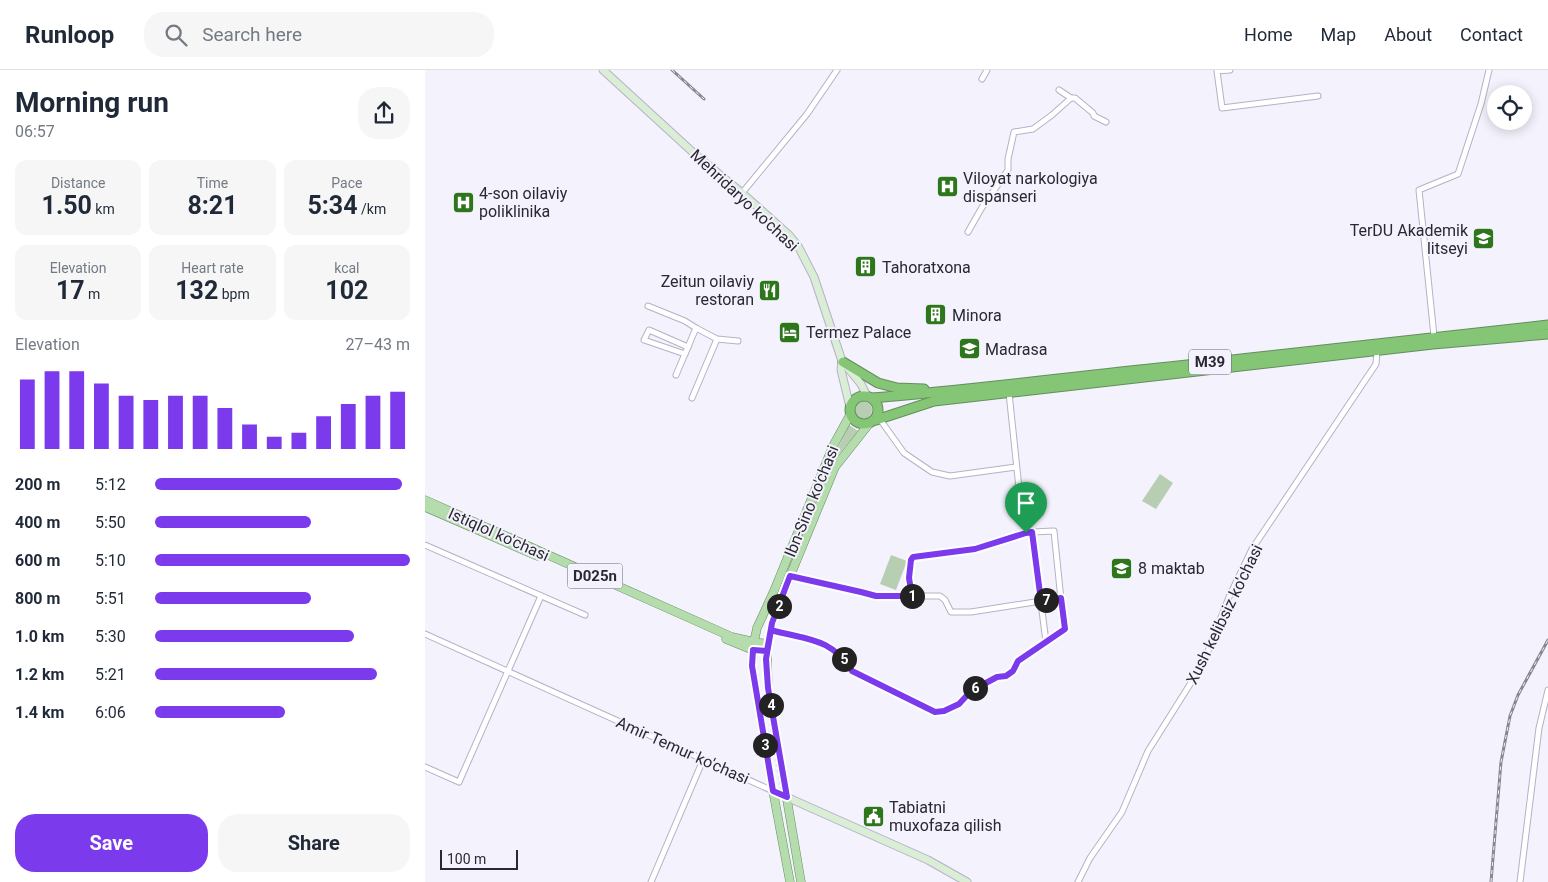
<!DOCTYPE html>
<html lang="en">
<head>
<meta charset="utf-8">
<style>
	body { margin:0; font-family:Roboto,sans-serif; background:#f6f6f7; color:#1f2937; height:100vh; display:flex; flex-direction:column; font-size:19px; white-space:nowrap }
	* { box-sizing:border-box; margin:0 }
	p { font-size:16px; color:#747a83 }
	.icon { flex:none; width:28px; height:28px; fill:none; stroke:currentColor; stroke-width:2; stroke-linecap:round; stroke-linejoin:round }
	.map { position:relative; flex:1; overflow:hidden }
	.drawer { display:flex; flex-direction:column; background:#fff; width:425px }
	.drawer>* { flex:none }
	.tools { position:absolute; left:1062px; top:15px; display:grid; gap:10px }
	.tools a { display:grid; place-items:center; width:45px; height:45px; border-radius:50%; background:#fff; box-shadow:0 2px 12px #0003; font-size:25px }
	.scale { position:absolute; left:15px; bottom:12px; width:78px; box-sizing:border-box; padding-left:5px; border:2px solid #2a2831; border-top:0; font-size:14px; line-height:18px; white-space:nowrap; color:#2a2831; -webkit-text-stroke:4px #f4f2fc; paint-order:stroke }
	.pin { position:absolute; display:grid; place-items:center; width:42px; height:42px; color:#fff; margin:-51px -21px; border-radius:50% 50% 50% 0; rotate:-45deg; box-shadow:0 0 5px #0007 }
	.pin .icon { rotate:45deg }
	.km { position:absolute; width:25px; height:25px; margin:-12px; border-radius:50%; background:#222; color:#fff; font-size:14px; line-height:25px; text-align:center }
	.round { display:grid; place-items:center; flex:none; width:52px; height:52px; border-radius:20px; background:#f6f6f7 }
	.headline { display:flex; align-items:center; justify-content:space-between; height:85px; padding:0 15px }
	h1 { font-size:28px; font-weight:700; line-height:38px }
	.figures { display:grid; grid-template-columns:repeat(3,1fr); gap:8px; height:85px; padding:5px 15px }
	.figures div { display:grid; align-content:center; border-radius:12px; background:#f6f6f7; text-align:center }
	.figures b { font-size:25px; font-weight:700 }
	.figures small { font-size:14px; font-weight:400 }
	.figures p { font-size:14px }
	.chart { height:140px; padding:10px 15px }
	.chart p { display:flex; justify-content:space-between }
	.chart svg { width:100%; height:90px; margin-top:5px; stroke:#7c3aed; stroke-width:6 }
	.primary-button { display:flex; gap:10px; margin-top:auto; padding:10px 15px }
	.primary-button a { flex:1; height:58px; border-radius:20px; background:#7c3aed; color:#fff; font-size:20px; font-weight:700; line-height:58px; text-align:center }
	.primary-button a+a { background:#f6f6f7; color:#1f2937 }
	ul { padding:0 15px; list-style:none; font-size:16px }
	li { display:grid; grid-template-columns:80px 60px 1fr; align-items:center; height:38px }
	li i { height:12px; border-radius:6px; background:#7c3aed }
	header { display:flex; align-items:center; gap:30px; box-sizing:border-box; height:70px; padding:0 25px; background:#fff; border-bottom:1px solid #e0e1e3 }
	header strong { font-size:24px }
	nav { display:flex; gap:28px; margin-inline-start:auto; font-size:18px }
	.search { width:350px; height:45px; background:#f6f6f7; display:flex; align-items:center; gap:12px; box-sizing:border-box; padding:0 18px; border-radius:20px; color:#747a83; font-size:19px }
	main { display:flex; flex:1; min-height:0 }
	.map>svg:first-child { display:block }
</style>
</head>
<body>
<header>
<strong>Runloop</strong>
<div class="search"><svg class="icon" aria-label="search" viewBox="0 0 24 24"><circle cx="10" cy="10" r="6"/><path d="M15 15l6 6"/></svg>Search here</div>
<nav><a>Home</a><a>Map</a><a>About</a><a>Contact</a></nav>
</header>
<main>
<section class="drawer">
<div class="headline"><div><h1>Morning run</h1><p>06:57</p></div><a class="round"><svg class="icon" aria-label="share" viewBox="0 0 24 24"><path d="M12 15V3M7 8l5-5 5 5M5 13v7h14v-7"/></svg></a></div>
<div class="figures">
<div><p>Distance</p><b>1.50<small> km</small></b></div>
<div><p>Time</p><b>8:21</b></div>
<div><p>Pace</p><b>5:34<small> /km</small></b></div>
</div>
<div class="figures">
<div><p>Elevation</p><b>17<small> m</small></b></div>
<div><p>Heart rate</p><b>132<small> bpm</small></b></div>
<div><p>kcal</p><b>102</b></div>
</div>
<div class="chart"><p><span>Elevation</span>27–43 m</p>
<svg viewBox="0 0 160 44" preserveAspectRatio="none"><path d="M5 44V10M15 44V6M25 44V6M35 44V12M45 44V18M55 44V20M65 44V18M75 44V18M85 44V24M95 44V32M105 44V38M115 44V36M125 44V28M135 44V22M145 44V18M155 44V16"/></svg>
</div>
<ul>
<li><b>200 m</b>5:12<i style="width:97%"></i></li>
<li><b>400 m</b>5:50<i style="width:61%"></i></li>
<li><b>600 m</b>5:10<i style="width:100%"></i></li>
<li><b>800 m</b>5:51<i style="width:61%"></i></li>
<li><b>1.0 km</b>5:30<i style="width:78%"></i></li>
<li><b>1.2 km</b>5:21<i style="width:87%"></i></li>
<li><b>1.4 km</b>6:06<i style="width:51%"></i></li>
</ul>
<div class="primary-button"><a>Save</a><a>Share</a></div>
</section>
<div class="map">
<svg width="1123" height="812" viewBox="0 0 1123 812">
	<rect width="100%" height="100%" fill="#f4f2fc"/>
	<!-- green -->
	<g fill="#b8ceb3">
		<circle cx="438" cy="340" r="9"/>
		<polygon points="424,355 433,361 404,396"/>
		<polygon points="735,404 748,413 731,439 717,431"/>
		<polygon points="466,485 482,491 471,520 455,514"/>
	</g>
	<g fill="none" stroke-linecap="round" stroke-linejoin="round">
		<defs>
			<g id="street">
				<polyline points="805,0 792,1 797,38 893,26"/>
				<polyline points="557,9 562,0"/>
				<polyline points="634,20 646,28"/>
				<polyline points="317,123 382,44 412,0"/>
				<polyline points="543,162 556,139 583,100 583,89 589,62 608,59 627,45 646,28 650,28 668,43 669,46 681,52"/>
				<polyline points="223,236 260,251 271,258"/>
				<polyline points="1009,266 994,120 1033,104 1056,34 1064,0"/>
				<polyline points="260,284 219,270 224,260 263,277"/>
				<polyline points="251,305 271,258 292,269 313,271"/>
				<polyline points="584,323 596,437 601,463 607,462 621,572"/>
				<polyline points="267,328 292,269"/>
				<polyline points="454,348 479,383 507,402 525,406 591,397"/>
				<polyline points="0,475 160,545"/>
				<polyline points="365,506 437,521 451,526 515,526 520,530 526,542 546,542 635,528"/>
				<path d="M487,526C485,514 481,497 488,487L550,479L601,463"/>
				<path d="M346,560C381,570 406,567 427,601L510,642L519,641L534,634L546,621L572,607L581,606L588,601L593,591L639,559L629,461L607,462"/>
				<polyline points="0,564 348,721"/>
				<polyline points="0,697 34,712 116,526"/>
				<polyline points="226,812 278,690"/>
				<polyline points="653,812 665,788 697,742 723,681 769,608 783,581 804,527 827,479 951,294 952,281"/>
				<polyline points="1095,812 1114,658 1123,620"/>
			</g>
			<g id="secondary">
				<polyline points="178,0 272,86 317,123 364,165 373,176 389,207 417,291 436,314 442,326"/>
				<polyline points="417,291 416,300 425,337"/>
				<polyline points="348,721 503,790 542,812"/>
			</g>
			<g id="primary">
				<polyline points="0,430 307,567 329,572 343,574"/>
				<polyline points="0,437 112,486"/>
				<polyline points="301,569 328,580 342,581"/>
				<polyline points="365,812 348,721 327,596 329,572 332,558 349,521 408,376 425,345"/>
				<polyline points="376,812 343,618 342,581 347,553 368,499 410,397 444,354"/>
			</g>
			<g id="highway">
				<polyline points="418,292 453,313 472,318 499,319"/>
				<circle cx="439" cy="340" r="14"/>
				<path d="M447,328C546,320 644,307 744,297C870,283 996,268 1123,255"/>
				<polyline points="451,350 509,331 1008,274 1123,264"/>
			</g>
		</defs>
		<!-- street casing -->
		<use href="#street" stroke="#b5b1c8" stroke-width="7"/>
		<!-- secondary casing -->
		<use href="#secondary" stroke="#b5b1c8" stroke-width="9"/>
		<!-- primary casing -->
		<use href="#primary" stroke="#648e5e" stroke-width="9"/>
		<!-- highway casing -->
		<use href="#highway" stroke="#648e5e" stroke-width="11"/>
		<!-- street -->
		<use href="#street" stroke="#fff" stroke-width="5"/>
		<!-- secondary -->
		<use href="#secondary" stroke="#daeed6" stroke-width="7"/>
		<!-- primary -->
		<use href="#primary" stroke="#b5dcad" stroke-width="8"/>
		<!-- highway -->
		<use href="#highway" stroke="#84c576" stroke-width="9"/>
		<defs>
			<g id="rail">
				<polyline points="247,0 279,29"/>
				<polyline points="1066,812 1076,692 1085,646 1093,625 1123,570"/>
			</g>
		</defs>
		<!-- rail casing -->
		<use href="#rail" stroke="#88868f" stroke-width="3"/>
		<!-- rail -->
		<use href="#rail" stroke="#f4f2fc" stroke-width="1" stroke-dasharray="4" stroke-linecap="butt"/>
	</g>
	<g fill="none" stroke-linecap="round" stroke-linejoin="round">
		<defs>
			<path id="route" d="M601,463L550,479L488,487L486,490L484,508L487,526H451L436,522L365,506L347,553L342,581L328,580L327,596L348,721L362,727L343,618L341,589L346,560C381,570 406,567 427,601L510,642L519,641L534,634L546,621L572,607L581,606L588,601L593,591L640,559L636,528L616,531L607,462L601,463"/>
		</defs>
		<!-- route casing -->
		<use href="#route" stroke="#fff" stroke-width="10"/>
		<!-- route -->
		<use href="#route" stroke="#7c3aed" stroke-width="6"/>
	</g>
	<!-- icons -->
	<defs>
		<symbol id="hospital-square" viewBox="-11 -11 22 22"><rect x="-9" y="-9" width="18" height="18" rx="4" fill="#2d761b" stroke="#f4f2fc"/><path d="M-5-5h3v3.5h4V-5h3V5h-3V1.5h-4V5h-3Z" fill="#fff"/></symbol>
		<symbol id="university-square" viewBox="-11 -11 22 22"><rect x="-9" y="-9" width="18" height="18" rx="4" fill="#2d761b" stroke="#f4f2fc"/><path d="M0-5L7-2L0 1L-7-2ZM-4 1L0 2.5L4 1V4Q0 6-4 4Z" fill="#fff"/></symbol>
		<symbol id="building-square" viewBox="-11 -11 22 22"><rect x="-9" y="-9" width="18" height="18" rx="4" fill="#2d761b" stroke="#f4f2fc"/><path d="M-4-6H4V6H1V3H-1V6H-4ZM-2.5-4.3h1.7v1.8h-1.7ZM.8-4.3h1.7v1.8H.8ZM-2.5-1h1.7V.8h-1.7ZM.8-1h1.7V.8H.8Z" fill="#fff"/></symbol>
		<symbol id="restaurant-square" viewBox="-11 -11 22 22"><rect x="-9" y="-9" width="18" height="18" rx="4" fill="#2d761b" stroke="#f4f2fc"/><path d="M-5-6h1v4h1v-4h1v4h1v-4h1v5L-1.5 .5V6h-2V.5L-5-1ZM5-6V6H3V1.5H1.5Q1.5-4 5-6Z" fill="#fff"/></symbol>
		<symbol id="hotel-square" viewBox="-11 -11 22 22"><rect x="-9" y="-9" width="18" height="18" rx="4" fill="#2d761b" stroke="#f4f2fc"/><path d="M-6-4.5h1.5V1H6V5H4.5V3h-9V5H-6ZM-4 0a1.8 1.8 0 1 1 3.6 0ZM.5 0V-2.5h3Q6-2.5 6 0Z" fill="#fff"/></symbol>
		<symbol id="school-square" viewBox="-11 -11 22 22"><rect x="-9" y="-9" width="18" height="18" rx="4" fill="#2d761b" stroke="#f4f2fc"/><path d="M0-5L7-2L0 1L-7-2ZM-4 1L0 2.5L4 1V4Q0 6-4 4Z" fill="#fff"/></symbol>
		<symbol id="civic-square" viewBox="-11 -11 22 22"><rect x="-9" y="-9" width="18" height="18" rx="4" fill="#2d761b" stroke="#f4f2fc"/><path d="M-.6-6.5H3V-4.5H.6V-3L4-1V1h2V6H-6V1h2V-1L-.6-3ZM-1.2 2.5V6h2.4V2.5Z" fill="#fff"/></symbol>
	</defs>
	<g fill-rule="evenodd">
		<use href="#hospital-square" x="510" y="104" width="25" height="25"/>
		<use href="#hospital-square" x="26" y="120" width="25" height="25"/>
		<use href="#university-square" x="1046" y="156" width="25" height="25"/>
		<use href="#building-square" x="428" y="184" width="25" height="25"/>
		<use href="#restaurant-square" x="332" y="208" width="25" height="25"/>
		<use href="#building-square" x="498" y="232" width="25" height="25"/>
		<use href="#hotel-square" x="352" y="250" width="25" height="25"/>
		<use href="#university-square" x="532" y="266" width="25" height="25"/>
		<use href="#school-square" x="684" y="486" width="25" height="25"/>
		<use href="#civic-square" x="436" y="734" width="25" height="25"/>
	</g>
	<g text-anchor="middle" stroke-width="4" stroke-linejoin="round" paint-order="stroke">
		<!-- shield labels -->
		<g fill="#f4f2fc" stroke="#67656e" stroke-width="1">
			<rect x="764" y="279.5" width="42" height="25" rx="4"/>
			<rect x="142.5" y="493.5" width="55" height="25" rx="4"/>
		</g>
		<g font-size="15" font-weight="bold" fill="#2a2831">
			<text x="785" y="297">M39</text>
			<text x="170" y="511">D025n</text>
		</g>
		<!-- poi labels -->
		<g font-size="16" fill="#2a2831" stroke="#f4f2fc" text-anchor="start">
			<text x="538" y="114">Viloyat narkologiya<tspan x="538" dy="18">dispanseri</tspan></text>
			<text x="54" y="129">4-son oilaviy<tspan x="54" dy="18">poliklinika</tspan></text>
			<text x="1043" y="166" text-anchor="end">TerDU Akademik<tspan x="1043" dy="18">litseyi</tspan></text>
			<text x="457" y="203">Tahoratxona</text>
			<text x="329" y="217" text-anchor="end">Zeitun oilaviy<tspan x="329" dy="18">restoran</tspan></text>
			<text x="527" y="251">Minora</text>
			<text x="381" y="268">Termez Palace</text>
			<text x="560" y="285">Madrasa</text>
			<text x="713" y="504">8 maktab</text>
			<text x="464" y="743">Tabiatni<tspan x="464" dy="18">muxofaza qilish</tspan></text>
		</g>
		<!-- street labels -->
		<g font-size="16" fill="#2a2831" stroke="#f4f2fc">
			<text transform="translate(320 130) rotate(43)" y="6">Мehridaryo ko'chasi</text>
			<text transform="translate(386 431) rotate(-68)" y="6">Ibn-Sino ko'chasi</text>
			<text transform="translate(74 464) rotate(24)" y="6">Istiqlol ko'chasi</text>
			<text transform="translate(799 544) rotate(-64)" y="6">Xush kelibsiz ko'chasi</text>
			<text transform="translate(258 680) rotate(24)" y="6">Amir Temur ko'chasi</text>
		</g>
	</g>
</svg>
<div class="tools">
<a><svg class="icon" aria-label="locate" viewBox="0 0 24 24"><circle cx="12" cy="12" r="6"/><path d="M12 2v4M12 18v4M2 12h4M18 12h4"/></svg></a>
</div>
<div class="scale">100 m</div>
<div class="pin" style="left:601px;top:463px;background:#1e9e55"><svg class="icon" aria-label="arrive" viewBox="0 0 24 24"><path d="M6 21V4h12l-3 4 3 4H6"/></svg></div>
<b class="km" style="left:487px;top:526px">1</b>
<b class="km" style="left:354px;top:536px">2</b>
<b class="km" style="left:340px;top:675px">3</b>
<b class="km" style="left:346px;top:635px">4</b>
<b class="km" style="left:419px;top:589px">5</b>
<b class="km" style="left:550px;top:618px">6</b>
<b class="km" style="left:621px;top:530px">7</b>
</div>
</main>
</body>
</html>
